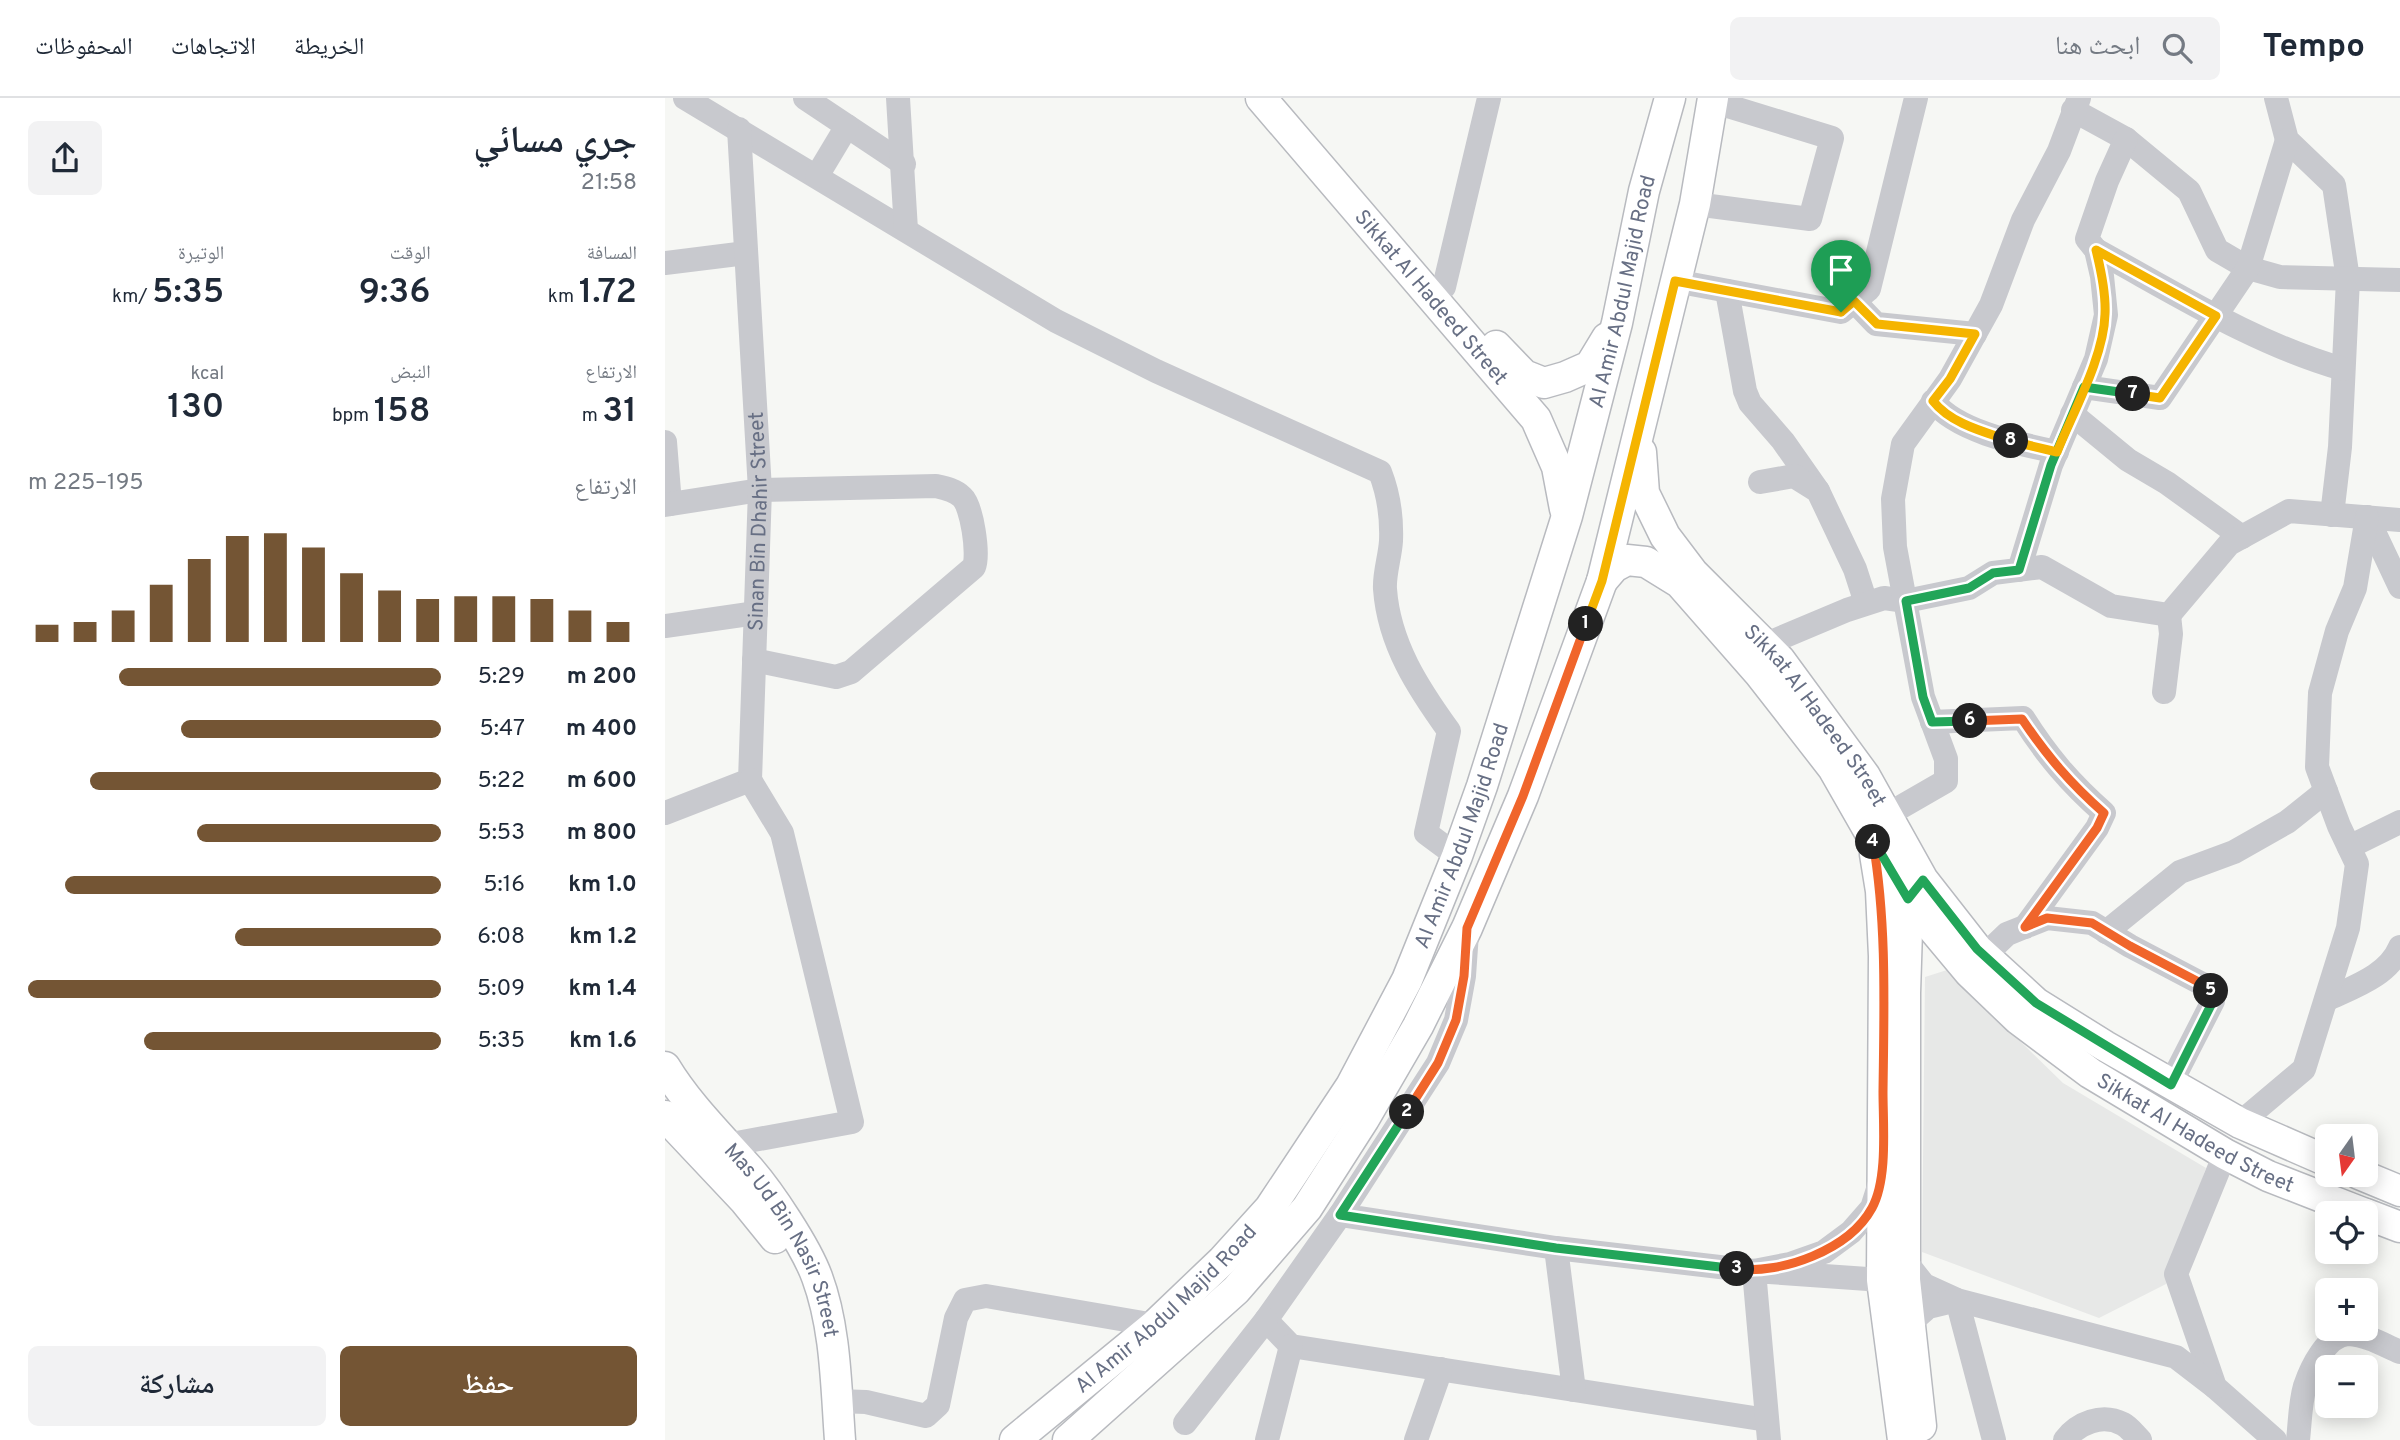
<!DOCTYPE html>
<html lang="ar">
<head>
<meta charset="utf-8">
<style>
	body { margin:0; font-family:Overpass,"Noto Naskh Arabic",sans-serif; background:#f2f2f3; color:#1f2937; direction:rtl; height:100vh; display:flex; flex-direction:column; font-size:26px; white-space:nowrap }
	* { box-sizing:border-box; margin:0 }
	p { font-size:23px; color:#747a83 }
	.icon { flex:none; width:38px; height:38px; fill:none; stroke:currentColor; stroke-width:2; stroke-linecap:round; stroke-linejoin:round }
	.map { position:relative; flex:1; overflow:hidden; direction:ltr }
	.drawer { display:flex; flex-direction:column; background:#fff; width:665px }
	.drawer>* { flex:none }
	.needle { width:46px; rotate:194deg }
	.controls { position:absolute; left:1650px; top:1026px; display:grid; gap:14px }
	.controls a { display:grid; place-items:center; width:63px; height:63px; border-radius:10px; background:#fff; box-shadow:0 4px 18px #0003; font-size:35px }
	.pin { position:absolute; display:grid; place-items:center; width:60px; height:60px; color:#fff; margin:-72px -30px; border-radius:50% 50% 50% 0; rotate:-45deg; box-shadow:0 0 7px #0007 }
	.pin .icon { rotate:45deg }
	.km { position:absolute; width:35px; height:35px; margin:-18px; border-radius:50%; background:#222; color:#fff; font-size:19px; line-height:35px; text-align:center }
	.round { display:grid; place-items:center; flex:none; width:74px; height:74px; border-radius:10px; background:#f2f2f3 }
	.summary { display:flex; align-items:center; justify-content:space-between; height:119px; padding:0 28px }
	h1 { font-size:38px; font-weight:600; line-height:52px }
	.figures { display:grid; grid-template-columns:repeat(3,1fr); gap:10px; height:119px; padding:7px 28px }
	.figures div { display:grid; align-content:center }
	.figures b { font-size:35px; font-weight:600 }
	.figures small { font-size:19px; font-weight:400 }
	.figures p { font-size:19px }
	.chart { height:196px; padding:14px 28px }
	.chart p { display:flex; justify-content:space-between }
	.chart svg { width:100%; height:126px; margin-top:7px; stroke:#745534; stroke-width:6 }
	.button { display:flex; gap:14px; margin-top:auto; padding:14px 28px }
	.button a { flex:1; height:80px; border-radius:10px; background:#745534; color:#fff; font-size:28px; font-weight:600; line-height:80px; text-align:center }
	.button a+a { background:#f2f2f3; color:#1f2937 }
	ul { padding:0 28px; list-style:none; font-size:23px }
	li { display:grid; grid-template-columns:112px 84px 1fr; align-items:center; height:52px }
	li i { height:18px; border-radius:9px; background:#745534 }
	header { display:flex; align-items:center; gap:42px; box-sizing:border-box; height:98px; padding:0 35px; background:#fff; border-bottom:2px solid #e0e1e3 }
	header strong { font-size:33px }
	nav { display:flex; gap:38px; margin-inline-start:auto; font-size:24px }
	.search { width:490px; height:63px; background:#f2f2f3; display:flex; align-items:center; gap:18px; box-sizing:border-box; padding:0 24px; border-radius:10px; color:#747a83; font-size:26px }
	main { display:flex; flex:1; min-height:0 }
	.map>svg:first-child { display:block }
</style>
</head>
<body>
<header>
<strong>Tempo</strong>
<div class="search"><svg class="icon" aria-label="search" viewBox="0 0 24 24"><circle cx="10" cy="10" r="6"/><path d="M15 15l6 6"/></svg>ابحث هنا</div>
<nav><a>الخريطة</a><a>الاتجاهات</a><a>المحفوظات</a></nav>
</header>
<main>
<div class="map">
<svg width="1735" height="1342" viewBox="0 0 1735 1342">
	<rect width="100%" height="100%" fill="#f6f7f4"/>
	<!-- built -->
	<polygon fill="#e7e8e7" points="1282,872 1398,985 1541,1070 1501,1186 1434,1220 1257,1154 1260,879"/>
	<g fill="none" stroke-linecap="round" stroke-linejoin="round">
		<defs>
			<g id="major">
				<path id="s2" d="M596,0L871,321L892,369L900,411"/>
				<polyline points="831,248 859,277 879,285 900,279 925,268 942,240"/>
				<path id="s3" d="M976,354L979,395L1000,438L1028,475L1115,562L1200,678L1258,782L1312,851L1371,905L1440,948L1575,1025L1662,1063"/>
				<path id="s4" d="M937,483L949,469L962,462L981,464L1015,485L1094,575L1168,670L1243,801L1304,874L1353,921L1425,975L1560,1056L1603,1078L1698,1115"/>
				<polyline points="1210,756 1216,793 1219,858 1217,1182 1238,1342"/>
				<polyline points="1248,795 1243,801 1240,895 1240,1182 1256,1328"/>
				<path id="s5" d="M0,969C23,1007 55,1038 84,1071C105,1095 141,1149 152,1179C171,1230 171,1289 175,1342"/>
				<polyline points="0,1018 80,1103 110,1140"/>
				<polyline points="1694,1076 1735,1093"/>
				<polyline points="1701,1116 1735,1129"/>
				<path id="s6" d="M350,1342L490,1227L557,1163L605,1110L686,988L742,882L792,758L817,688L902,418L952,225L979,93L1005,0"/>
				<polyline points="403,1342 571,1192 642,1110 699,1021 753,928 802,830 858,698 937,483 1030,106 1048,0"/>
			</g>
		</defs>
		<!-- major casing -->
		<use href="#major" stroke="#b8babf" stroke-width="33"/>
		<!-- minor -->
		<g stroke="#c8c9ce" stroke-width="24">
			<path d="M20,0L391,223L491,273L715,374C724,397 727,418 726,443C725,459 719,476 720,491C724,546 753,590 784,633L761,735L792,758"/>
			<polyline points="140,0 239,66"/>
			<polyline points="233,0 241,132"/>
			<polyline points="1611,0 1622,42 1669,87 1683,181 1675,349 1667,417"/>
			<polyline points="1408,12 1461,41 1524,93 1552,152 1583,170 1615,179 1735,182"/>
			<polyline points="152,78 182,28"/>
			<polyline points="1030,106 1145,121 1167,40 1053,5"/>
			<path d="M1431,152C1510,195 1590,246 1678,271"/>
			<polyline points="0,165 81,155"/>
			<polyline points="1010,183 1176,214 1204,191 1251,0"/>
			<polyline points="779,189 824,0"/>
			<polyline points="1062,193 1080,293 1085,305 1118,343 1153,393"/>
			<polyline points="1189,203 1211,226 1310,236"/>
			<polyline points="1419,289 1495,300 1583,170 1622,42"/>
			<path d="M1268,303C1292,334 1355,346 1392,354"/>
			<polyline points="1407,316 1463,362 1502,385 1577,439"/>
			<polyline points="0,344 5,406"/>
			<polyline points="1095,384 1129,378 1153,393 1190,471 1201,505"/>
			<path d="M0,407L95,392L271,388C280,390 290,392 297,399C307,408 314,456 309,469L186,574L171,579L89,562"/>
			<polyline points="1702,419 1735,489"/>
			<polyline points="1354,472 1386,367 1431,261 1441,217 1437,178 1431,152 1422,141 1442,83 1461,41"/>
			<polyline points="0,528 91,515"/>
			<polyline points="1099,547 1182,512 1219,500 1241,503 1304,490 1328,475 1377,469 1446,508 1504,517 1564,446 1624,413 1735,422"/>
			<polyline points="1499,594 1506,536 1504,517"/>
			<path d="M1267,624L1358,620C1382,658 1405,685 1439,715L1432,730L1360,829"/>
			<path id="s1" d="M0,715L85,682L95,392L74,31"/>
			<polyline points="1222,717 1281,683 1281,661 1258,599 1230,449 1228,401 1238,346 1285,281 1326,207 1358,122 1394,53 1414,0"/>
			<polyline points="1684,749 1735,724"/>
			<polyline points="1441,834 1515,774 1569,754 1622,724 1661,693"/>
			<polyline points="802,835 799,878 791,922 773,965 675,1117 891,1150 1089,1173 1125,1166 1159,1154 1186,1134 1207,1110 1215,1085"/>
			<polyline points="1319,858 1342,836 1382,820 1427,825 1465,848 1545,890 1548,903 1505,987"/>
			<path d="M1661,902C1688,889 1723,878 1735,849"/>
			<polyline points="1575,1025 1639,971 1683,830 1692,766 1674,728 1652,669 1655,595 1672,533 1690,490 1702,419"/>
			<polyline points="61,1047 187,1024 117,735 85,682"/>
			<polyline points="1560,1056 1511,1176 1550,1289 1610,1342"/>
			<polyline points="675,1117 601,1222 626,1248 1102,1322"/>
			<polyline points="891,1150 909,1292"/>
			<polyline points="1240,1163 1259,1187 1292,1202 1511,1259 1550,1289"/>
			<polyline points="1245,1225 1263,1209 1292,1202 1329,1342"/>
			<polyline points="172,1303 201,1304 261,1318 273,1307 291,1220 300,1202 321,1198 490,1227"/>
			<polyline points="520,1325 601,1222"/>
			<polyline points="602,1342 626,1248"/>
			<polyline points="751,1342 776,1271"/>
			<polyline points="1104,1342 1089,1173 1217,1182"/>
			<path d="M1400,1342C1413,1325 1437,1315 1458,1326C1464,1329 1470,1337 1475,1342"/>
			<path d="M1633,1342C1635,1325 1635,1305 1640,1288C1646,1270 1662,1236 1684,1236C1702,1237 1719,1247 1735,1254"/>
		</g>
		<!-- major -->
		<use href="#major" stroke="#fff" stroke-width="30"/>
	</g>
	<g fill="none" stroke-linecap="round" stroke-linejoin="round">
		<defs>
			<polyline id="split-1" points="921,526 937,483 1010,183 1176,214"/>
			<polyline id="split-2" points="742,1014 773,965 791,922 799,878 802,830 858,698 921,526"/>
			<polyline id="split-3" points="742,1014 675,1117 891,1150 1072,1171"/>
			<path id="split-4" d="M1072,1171C1117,1176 1184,1152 1207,1110C1223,1081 1218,1027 1218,994C1219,910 1222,826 1208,744"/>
			<polyline id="split-5" points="1208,744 1208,742 1243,801 1258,782 1312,851 1371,905 1506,987 1548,903 1546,893"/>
			<path id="split-6" d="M1305,623L1357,621C1382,658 1405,685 1439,715L1432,730L1360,829L1382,820L1427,825L1465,848L1545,890L1546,893"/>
			<polyline id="split-7" points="1305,623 1267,624 1258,599 1241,503 1304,490 1328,475 1354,472 1386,367 1419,289 1468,296"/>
			<path id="split-8" d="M1346,343L1392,354C1408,314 1439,259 1440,216C1441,195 1436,172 1431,152L1551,218L1495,300L1468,296"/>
			<path id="split-9" d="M1176,214L1189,203L1212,226L1310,236L1285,281L1268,303C1286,326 1320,334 1346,343"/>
		</defs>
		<!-- split-1 casing -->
		<use href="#split-1" stroke="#fff" stroke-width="14"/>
		<!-- split-2 casing -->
		<use href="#split-2" stroke="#fff" stroke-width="14"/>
		<!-- split-3 casing -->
		<use href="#split-3" stroke="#fff" stroke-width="14"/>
		<!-- split-4 casing -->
		<use href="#split-4" stroke="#fff" stroke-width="14"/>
		<!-- split-5 casing -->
		<use href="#split-5" stroke="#fff" stroke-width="14"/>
		<!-- split-6 casing -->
		<use href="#split-6" stroke="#fff" stroke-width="14"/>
		<!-- split-7 casing -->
		<use href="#split-7" stroke="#fff" stroke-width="14"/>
		<!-- split-8 casing -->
		<use href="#split-8" stroke="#fff" stroke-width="14"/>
		<!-- split-9 casing -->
		<use href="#split-9" stroke="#fff" stroke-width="14"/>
		<!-- split-1 -->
		<use href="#split-1" stroke="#f5b400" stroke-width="9"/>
		<!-- split-2 -->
		<use href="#split-2" stroke="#f0652b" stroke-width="9"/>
		<!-- split-3 -->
		<use href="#split-3" stroke="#22a559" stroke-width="9"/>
		<!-- split-4 -->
		<use href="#split-4" stroke="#f0652b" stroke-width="9"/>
		<!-- split-5 -->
		<use href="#split-5" stroke="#22a559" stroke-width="9"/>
		<!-- split-6 -->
		<use href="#split-6" stroke="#f0652b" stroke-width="9"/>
		<!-- split-7 -->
		<use href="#split-7" stroke="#22a559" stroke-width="9"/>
		<!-- split-8 -->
		<use href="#split-8" stroke="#f5b400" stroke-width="9"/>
		<!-- split-9 -->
		<use href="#split-9" stroke="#f5b400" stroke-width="9"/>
	</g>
	<g text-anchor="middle" stroke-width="7" stroke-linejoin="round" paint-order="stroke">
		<!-- street labels -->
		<g font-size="21" fill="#676f84" stroke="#fff">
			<text dy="7" stroke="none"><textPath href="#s6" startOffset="1334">Al Amir Abdul Majid Road</textPath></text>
			<text dy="7" stroke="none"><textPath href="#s2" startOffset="262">Sikkat Al Hadeed Street</textPath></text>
			<text dy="7" stroke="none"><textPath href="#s1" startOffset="350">Sinan Bin Dhahir Street</textPath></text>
			<text dy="7" stroke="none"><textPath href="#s3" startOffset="324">Sikkat Al Hadeed Street</textPath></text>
			<text dy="7" stroke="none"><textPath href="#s6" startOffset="766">Al Amir Abdul Majid Road</textPath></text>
			<text dy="7" stroke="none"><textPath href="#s4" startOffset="858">Sikkat Al Hadeed Street</textPath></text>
			<text dy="7" stroke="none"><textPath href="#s5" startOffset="212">Mas Ud Bin Nasir Street</textPath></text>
			<text dy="7" stroke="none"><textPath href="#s6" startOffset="200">Al Amir Abdul Majid Road</textPath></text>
		</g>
	</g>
</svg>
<div class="controls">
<a><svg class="needle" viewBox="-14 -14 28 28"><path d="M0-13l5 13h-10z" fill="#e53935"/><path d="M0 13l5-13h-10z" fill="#747a83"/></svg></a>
<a><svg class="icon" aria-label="locate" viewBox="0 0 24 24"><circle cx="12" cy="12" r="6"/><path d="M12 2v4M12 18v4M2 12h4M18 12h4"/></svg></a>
<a>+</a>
<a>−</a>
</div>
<div class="pin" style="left:1176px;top:214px;background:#1e9e55"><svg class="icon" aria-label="arrive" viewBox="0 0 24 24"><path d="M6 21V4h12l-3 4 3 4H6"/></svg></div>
<b class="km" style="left:921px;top:526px">1</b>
<b class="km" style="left:742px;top:1014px">2</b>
<b class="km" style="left:1072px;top:1171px">3</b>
<b class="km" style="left:1208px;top:744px">4</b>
<b class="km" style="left:1546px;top:893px">5</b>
<b class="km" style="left:1305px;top:623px">6</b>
<b class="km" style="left:1468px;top:296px">7</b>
<b class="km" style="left:1346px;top:343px">8</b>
</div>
<section class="drawer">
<div class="summary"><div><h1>جري مسائي</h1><p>21:58</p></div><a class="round"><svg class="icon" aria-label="share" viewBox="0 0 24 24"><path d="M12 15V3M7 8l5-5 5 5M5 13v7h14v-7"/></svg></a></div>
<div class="figures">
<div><p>المسافة</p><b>1.72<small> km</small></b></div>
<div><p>الوقت</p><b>9:36</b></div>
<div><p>الوتيرة</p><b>5:35<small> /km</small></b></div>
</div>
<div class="figures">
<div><p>الارتفاع</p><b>31<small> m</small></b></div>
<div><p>النبض</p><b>158<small> bpm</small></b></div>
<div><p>kcal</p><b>130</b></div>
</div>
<div class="chart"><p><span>الارتفاع</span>195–225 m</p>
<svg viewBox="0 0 160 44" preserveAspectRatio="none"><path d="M5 44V38M15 44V37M25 44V33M35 44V24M45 44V15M55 44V7M65 44V6M75 44V11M85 44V20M95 44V26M105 44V29M115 44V28M125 44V28M135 44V29M145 44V33M155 44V37"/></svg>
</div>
<ul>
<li><b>200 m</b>5:29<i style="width:78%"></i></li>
<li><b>400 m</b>5:47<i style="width:63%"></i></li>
<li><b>600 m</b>5:22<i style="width:85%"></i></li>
<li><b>800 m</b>5:53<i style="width:59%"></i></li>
<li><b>1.0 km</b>5:16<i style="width:91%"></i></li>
<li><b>1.2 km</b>6:08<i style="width:50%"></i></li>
<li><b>1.4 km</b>5:09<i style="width:100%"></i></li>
<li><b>1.6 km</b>5:35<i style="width:72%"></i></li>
</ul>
<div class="button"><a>حفظ</a><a>مشاركة</a></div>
</section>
</main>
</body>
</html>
